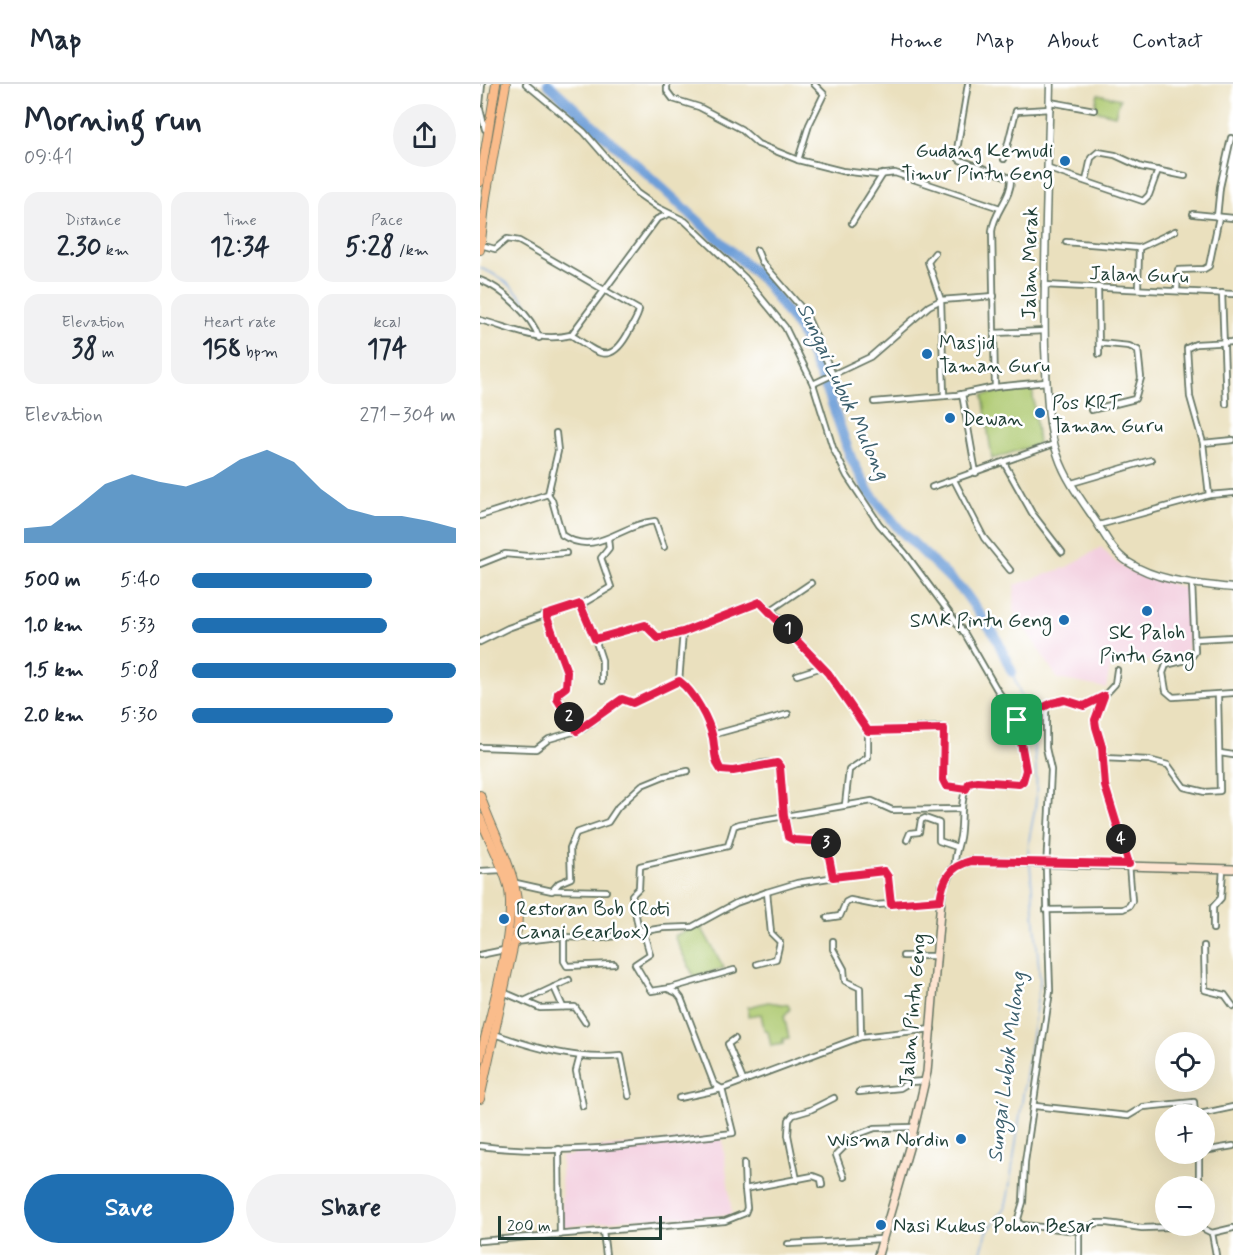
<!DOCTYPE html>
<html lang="en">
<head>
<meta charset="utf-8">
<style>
	body { margin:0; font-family:Mynerve,sans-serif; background:#f2f2f3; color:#1f2937; height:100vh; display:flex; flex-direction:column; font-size:22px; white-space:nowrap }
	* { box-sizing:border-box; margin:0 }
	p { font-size:20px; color:#747a83 }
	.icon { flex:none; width:33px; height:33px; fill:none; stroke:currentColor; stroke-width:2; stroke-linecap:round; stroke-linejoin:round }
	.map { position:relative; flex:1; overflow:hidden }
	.sheet { display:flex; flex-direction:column; background:#fff; width:480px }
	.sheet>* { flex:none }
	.buttons { position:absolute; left:675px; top:948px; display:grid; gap:12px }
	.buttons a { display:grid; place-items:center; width:60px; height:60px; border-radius:50%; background:#fff; box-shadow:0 6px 24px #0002; font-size:30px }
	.scale { position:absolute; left:18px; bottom:15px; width:164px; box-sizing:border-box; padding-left:6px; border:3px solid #1f3d34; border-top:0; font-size:16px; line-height:21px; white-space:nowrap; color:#1f3d34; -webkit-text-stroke:4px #fff; paint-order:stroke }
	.pin { position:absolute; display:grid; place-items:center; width:51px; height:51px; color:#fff; margin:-26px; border-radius:12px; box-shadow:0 3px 9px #0006 }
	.km { position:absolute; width:30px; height:30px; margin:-15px; border-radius:50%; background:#222; color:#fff; font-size:16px; line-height:30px; text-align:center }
	.round { display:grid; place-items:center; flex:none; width:63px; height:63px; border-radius:32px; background:#f2f2f3 }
	.head { display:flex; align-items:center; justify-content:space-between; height:102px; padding:0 24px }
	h1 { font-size:33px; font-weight:700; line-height:45px }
	.metrics { display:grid; grid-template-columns:repeat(3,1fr); gap:9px; height:102px; padding:6px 24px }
	.metrics div { display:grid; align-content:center; border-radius:15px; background:#f2f2f3; text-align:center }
	.metrics b { font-size:26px; font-weight:700 }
	.metrics small { font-size:16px; font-weight:400 }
	.metrics p { font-size:16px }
	.chart { height:168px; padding:12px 24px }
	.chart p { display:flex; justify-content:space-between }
	.chart svg { width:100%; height:108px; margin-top:6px; fill:#1f6fb2; opacity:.7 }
	.cta { display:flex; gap:12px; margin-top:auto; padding:12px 24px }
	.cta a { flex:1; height:69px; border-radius:36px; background:#1f6fb2; color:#fff; font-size:24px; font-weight:700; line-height:69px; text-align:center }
	.cta a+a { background:#f2f2f3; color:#1f2937 }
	ul { padding:0 24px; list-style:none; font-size:20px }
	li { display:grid; grid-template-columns:96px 72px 1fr; align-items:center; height:45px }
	li i { height:15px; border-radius:8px; background:#1f6fb2 }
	header { display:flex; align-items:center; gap:36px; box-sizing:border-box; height:84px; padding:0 30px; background:#fff; border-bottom:2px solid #e0e1e3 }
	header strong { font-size:28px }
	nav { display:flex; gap:33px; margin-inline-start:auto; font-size:21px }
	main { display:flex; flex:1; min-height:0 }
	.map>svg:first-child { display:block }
</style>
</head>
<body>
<header>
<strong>Map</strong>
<nav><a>Home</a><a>Map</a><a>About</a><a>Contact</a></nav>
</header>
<main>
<section class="sheet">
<div class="head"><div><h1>Morning run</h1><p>09:41</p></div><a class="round"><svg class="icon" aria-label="share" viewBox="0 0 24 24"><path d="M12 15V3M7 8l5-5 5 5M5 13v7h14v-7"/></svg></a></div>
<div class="metrics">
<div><p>Distance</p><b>2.30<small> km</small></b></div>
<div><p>Time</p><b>12:34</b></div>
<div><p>Pace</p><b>5:28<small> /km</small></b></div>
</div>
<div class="metrics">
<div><p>Elevation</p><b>38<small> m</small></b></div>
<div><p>Heart rate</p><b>158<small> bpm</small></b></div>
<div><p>kcal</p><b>174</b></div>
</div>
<div class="chart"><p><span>Elevation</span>271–304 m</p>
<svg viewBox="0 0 160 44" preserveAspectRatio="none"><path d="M0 44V38L10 37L20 29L30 20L40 16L50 19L60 21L70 17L80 10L90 6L100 11L110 22L120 30L130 33L140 33L150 35L160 38V44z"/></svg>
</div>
<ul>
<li><b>500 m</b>5:40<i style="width:68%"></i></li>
<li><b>1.0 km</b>5:33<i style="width:74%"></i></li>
<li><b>1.5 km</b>5:08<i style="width:100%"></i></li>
<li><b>2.0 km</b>5:30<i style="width:76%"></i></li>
</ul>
<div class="cta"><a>Save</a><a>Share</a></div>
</section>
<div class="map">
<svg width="753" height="1171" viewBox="0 0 753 1171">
	<rect width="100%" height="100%" fill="#fff"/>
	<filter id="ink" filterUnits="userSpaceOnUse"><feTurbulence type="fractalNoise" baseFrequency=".0167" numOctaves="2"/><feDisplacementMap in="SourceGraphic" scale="12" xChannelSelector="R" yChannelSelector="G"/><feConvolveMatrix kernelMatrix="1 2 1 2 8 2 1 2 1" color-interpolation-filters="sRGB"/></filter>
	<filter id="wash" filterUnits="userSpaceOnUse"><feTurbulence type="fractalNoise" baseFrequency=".008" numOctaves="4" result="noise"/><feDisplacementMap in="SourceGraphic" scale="24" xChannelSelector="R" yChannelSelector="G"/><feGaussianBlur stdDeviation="1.35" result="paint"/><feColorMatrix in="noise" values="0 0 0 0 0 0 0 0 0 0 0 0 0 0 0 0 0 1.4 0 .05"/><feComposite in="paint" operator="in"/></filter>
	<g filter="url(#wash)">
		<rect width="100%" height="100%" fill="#eae0be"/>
		<!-- built -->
		<g fill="#f3cfdf">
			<polygon points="621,463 634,477 648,486 708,505 709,564 702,570 630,584 626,604 578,595 533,526 535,501 587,483"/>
			<polygon points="242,1052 252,1131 149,1135 82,1143 81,1072 92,1072 93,1066"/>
		</g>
		<!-- green -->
		<g fill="#adc96f" stroke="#668352" stroke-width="1.5">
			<polygon points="618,10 640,15 635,31 614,26"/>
			<polygon points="552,302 558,360 512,375 503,311"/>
			<polygon points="220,841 244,884 214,893 194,852"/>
			<polygon points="288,918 308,921 310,925 304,932 309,954 303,955 303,960 291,962 288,948 284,945 281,930 268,932 268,923"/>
		</g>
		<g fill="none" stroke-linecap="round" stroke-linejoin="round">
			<!-- stream -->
			<g stroke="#6e9fd8" stroke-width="1.5">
				<path d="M0,184C33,196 47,218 65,247"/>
				<path d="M532,588C549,631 559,669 556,715C555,735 546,755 549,775"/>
				<polyline points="500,1171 507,1148 525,1124 528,1112 560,897 550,780"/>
			</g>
			<!-- river -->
			<polyline stroke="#6e9fd8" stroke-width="10" points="68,0 285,198 320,247 349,311 371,374 389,408 420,446 485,509 515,551 532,588"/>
		</g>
	</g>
	<g filter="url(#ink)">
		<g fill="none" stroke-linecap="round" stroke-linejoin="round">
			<defs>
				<g id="minor">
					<polyline points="46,0 104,48 157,109 177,123 205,137 265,194 305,243 333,300 390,273 449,222 461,216 514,212"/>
					<polyline points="187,0 187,7 193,15 219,23 261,45 278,60 318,76 362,87 397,91 415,89 520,124"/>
					<path d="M488,0L476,72L480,76L531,94C532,114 514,127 512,147L515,303"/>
					<polyline points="570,18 614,26"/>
					<polyline points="0,20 2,0"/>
					<polyline points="0,25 5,45"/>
					<polyline points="524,75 536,27 570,25"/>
					<polyline points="318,76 329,41 344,10 334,0"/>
					<polyline points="569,85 663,117 669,111 678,86"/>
					<polyline points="606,97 611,74 618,68 635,71 661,83 705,92"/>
					<polyline points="713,130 753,134"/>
					<polyline points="737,133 740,103 751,54"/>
					<polyline points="372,139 403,90"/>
					<polyline points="586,158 659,164 695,147"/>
					<path d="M1,161L15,165L27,155L39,157L159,226C158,234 151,243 147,251C128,284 115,266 91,251"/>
					<polyline points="277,166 282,178 325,228 353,291"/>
					<polyline points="455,169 448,178 461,216 464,312"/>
					<path d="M0,196C22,204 52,232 59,254"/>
					<polyline points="564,201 753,210"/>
					<polyline points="618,203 619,270"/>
					<polyline points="658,204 659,164"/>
					<polyline points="697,206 698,186 724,185 729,182 739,133"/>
					<polyline points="742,209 746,320"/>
					<path d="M0,236C31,244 58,259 91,251L177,135L189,130"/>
					<polyline points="514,249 565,247"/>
					<path d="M333,300L353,364L367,392L399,440L425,469L485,550L516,604L537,636L546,686L543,697C527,706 506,692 489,699C479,715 483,736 480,753C478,764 474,771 475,782"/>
					<polyline points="482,310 496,389"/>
					<polyline points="394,318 477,311 515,303 566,298"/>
					<polyline points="611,326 655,315 661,294 658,266 649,262 619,259"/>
					<polyline points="723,359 753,356"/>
					<polyline points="524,379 552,429 582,468"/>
					<polyline points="474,396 504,454 530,486"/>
					<polyline points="592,399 671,376"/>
					<polyline points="452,403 574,360"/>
					<polyline points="68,410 78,367 76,349"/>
					<polyline points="729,411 723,359 710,313 707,264 716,260 753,258"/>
					<path d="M0,432L68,410L72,416L82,451C116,474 141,440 175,437L184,463"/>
					<polyline points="619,441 729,411 753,409"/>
					<polyline points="128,455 129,464 121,474 131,503 102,520 115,555 165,541 178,554 203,548 278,518 291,526 331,499"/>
					<polyline points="0,480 25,470 47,472 86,469"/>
					<polyline points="712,500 715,568 710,575 686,581 683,589 686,607 693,613 753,609"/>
					<polyline points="291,526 348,589 388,647 460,643 464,645 463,696 470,703 486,705"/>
					<polyline points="66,532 87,589 86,603 76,613 97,647"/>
					<polyline points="115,555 122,576 122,597"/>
					<polyline points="716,555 753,553"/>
					<polyline points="0,558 28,544 90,522 102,520"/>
					<polyline points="317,591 342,583"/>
					<path d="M199,597C214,608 229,636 233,654C235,665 234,677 241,686C260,692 281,672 299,681L308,753L314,756L346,758L353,793"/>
					<polyline points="199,597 203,548"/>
					<polyline points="566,622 566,664 571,686 566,786 570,907 545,1078 543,1118 537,1138 542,1141 599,1147"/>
					<polyline points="537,636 572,619 585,616 604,622 623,612"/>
					<polyline points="232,651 308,630"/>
					<polyline points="0,663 56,665 69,655 103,645 142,615 153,619 199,597"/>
					<polyline points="740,669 753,671"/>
					<polyline points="623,674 669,676 688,681 704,703 725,708 740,707 738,612"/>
					<polyline points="365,721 369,686 388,673 388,647"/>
					<polyline points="427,756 430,749 439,748 441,736 445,734 459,739 459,757 477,763"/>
					<polyline points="0,787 22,786"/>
					<polyline points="36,799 72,807 79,799 91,794 90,764 96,749 128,738 138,723 162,701 184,692 208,687"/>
					<polyline points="73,806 126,807"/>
					<polyline points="566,826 643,825 649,822 652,817 649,780 625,702 622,663 615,636 624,612 635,600 637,586"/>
					<polyline points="347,834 360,832 366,818 370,816 395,821 411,820"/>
					<polyline points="733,845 733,823 741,814 743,785"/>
					<polyline points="163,846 170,870 155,880 171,907 191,904 254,886"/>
					<polyline points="161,847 158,842 152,811 159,804 160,782 248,762 254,742 259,740 392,717 412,726 482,725"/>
					<polyline points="84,853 84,877 87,882 134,880"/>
					<polyline points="353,857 353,865 364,885 365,897 380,904 381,953"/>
					<polyline points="34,858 79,853 122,854 183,844 212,843 256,819 287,808 317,799 394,787 404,787 408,793 411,820 460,816"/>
					<polyline points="724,862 725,906 745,911 753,922"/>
					<polyline points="0,871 24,866"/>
					<polyline points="423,872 455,872"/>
					<polyline points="277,880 296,875 300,858 291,849 287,808"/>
					<polyline points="74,903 83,923"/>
					<polyline points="188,905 197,909 201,914 234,1000 242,1005 381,953 452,945"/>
					<polyline points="23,908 44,917 89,896"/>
					<polyline points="44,917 60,924 95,923 105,938"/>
					<path d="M14,950C55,964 98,977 141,972L149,1012"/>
					<polyline points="255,955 248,960 263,996"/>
					<polyline points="100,972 96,987 103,1022"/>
					<polyline points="379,1008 420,1004 430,998 445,997"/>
					<polyline points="555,1022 648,1032 663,1023 714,1018 715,1030"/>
					<polyline points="720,1030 753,1023"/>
					<path d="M0,1062C83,1073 170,1059 253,1049L242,1005L199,1014"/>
					<polyline points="79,1065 80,1151"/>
					<polyline points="724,1067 753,1062"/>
					<polyline points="264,1079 265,1105"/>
					<polyline points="364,1093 356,1071 376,1051 395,1044 434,1043"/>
					<polyline points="317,1096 308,1051 309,1036 313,1031 330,1026 354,1014"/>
					<polyline points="719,1102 719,1070"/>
					<polyline points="123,1147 126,1171"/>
					<polyline points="732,1149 736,1171"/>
					<polyline points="0,1157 245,1137 265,1129 267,1124 265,1105 333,1092 341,1095 342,1101"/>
					<polyline points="308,1160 402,1155"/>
					<polyline points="599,1171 599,1147 617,1139 627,1139 662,1144 718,1142 732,1149 753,1144"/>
				</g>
				<path id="tertiary" d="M570,0C568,88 563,176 565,264C567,299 566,340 578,372C586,396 603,418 617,439C626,453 633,468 648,478C678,498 718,500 753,504"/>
				<g id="secondary">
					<polyline points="609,781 753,785"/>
					<polyline points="398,1171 431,1057 447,988 462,803 475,782 491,777 509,777"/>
				</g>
				<g id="primary">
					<polyline points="0,98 16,0"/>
					<polyline points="0,166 6,113 26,0"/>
					<path d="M0,711C16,758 43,794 37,846L0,1015"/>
					<path d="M0,734C9,756 22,779 28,802C38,839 9,934 0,975"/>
				</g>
			</defs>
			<!-- minor casing -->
			<use href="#minor" stroke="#667664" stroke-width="8"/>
			<!-- tertiary casing -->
			<use href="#tertiary" stroke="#667664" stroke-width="9"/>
			<!-- secondary casing -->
			<use href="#secondary" stroke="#667664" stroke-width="10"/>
			<!-- primary casing -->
			<use href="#primary" stroke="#667664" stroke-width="10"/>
			<!-- minor -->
			<use href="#minor" stroke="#fff" stroke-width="4.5"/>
			<!-- tertiary -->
			<use href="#tertiary" stroke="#fff" stroke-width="6"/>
			<!-- secondary -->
			<use href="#secondary" stroke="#fde4d1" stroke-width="7"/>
			<!-- primary -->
			<use href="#primary" stroke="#fabc8b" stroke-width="8"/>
			<defs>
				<polyline id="secondary-bridge" points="509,777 609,781"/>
			</defs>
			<!-- secondary-bridge casing -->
			<use href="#secondary-bridge" stroke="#667664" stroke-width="10" stroke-linecap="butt"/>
			<!-- secondary-bridge -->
			<use href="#secondary-bridge" stroke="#fde4d1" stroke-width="7"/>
		</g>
	</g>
	<g fill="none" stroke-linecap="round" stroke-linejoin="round" filter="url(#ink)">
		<defs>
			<path id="route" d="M280,518L348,589L388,647L464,645L463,696L466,702L486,705L489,699L497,697L539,700L543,697L546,686L537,636L572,619L585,616L604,622L624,612L615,636L616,643L622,663L625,702L649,780L491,777C470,782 463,795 460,816L411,820L408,793L404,787L353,793L346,758L314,756L308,753L304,732L300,683L297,679L253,687L241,686C234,677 235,665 233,654C229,636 214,608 199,597L153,619L142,615L97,647L77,615L78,609L86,603L87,588L66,531L100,520L115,555L165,541L178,554L203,548Z"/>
		</defs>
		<!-- route casing -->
		<use href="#route" stroke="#fff" stroke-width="12"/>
		<!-- route -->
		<use href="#route" stroke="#e11d48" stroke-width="8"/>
	</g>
	<!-- markers -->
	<g fill="#1f6fb2" stroke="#fff" stroke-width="2">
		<circle cx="585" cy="77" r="6"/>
		<circle cx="447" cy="270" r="6"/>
		<circle cx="560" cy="329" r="6"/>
		<circle cx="470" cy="334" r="6"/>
		<circle cx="667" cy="527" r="6"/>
		<circle cx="584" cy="536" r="6"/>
		<circle cx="24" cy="835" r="6"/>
		<circle cx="481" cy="1055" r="6"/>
		<circle cx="401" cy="1141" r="6"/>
	</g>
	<g text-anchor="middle" stroke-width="5" stroke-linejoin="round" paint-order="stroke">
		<!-- poi labels -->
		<g font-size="20" fill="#1f3d34" stroke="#fff" text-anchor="start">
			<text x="573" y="73" text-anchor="end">Gudang Kemudi<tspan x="573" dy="23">Timur Pintu Geng</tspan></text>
			<text x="459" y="265">Masjid<tspan x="459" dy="23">Taman Guru</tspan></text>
			<text x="572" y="325">Pos KRT<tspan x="572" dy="23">Taman Guru</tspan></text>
			<text x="482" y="341">Dewan</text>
			<text x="572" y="543" text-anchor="end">SMK Pintu Geng</text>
			<text x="667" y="555" text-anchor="middle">SK Paloh<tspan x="667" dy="23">Pintu Gang</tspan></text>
			<text x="36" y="831">Restoran Bob (Roti<tspan x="36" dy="23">Canai Gearbox)</tspan></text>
			<text x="469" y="1062" text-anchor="end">Wisma Nordin</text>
			<text x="413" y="1148">Nasi Kukus Pohon Besar</text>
		</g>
		<!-- street labels -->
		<g font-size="20" fill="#1f3d34" stroke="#fff">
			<text transform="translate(549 179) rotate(-89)" y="7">Jalan Merak</text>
			<text transform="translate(659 190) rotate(2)" y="7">Jalan Guru</text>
			<text transform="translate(432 926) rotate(-85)" y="7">Jalan Pintu Geng</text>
		</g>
		<!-- water labels -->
		<g font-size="21" font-style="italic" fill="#3b5f6d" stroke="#fff">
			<text transform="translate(364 307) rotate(65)" y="7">Sungai Lubuk Mulong</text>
			<text transform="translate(526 983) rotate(-83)" y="7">Sungai Lubuk Mulong</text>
		</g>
	</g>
</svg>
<div class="buttons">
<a><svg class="icon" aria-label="locate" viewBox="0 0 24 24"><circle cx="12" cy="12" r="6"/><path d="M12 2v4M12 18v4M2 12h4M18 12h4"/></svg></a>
<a>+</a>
<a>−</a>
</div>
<div class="scale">200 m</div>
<div class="pin" style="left:537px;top:636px;background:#1e9e55"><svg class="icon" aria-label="arrive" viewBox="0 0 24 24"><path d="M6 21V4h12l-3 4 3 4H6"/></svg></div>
<b class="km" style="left:308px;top:545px">1</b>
<b class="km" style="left:89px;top:633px">2</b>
<b class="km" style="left:346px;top:759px">3</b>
<b class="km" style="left:641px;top:755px">4</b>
</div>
</main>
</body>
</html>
